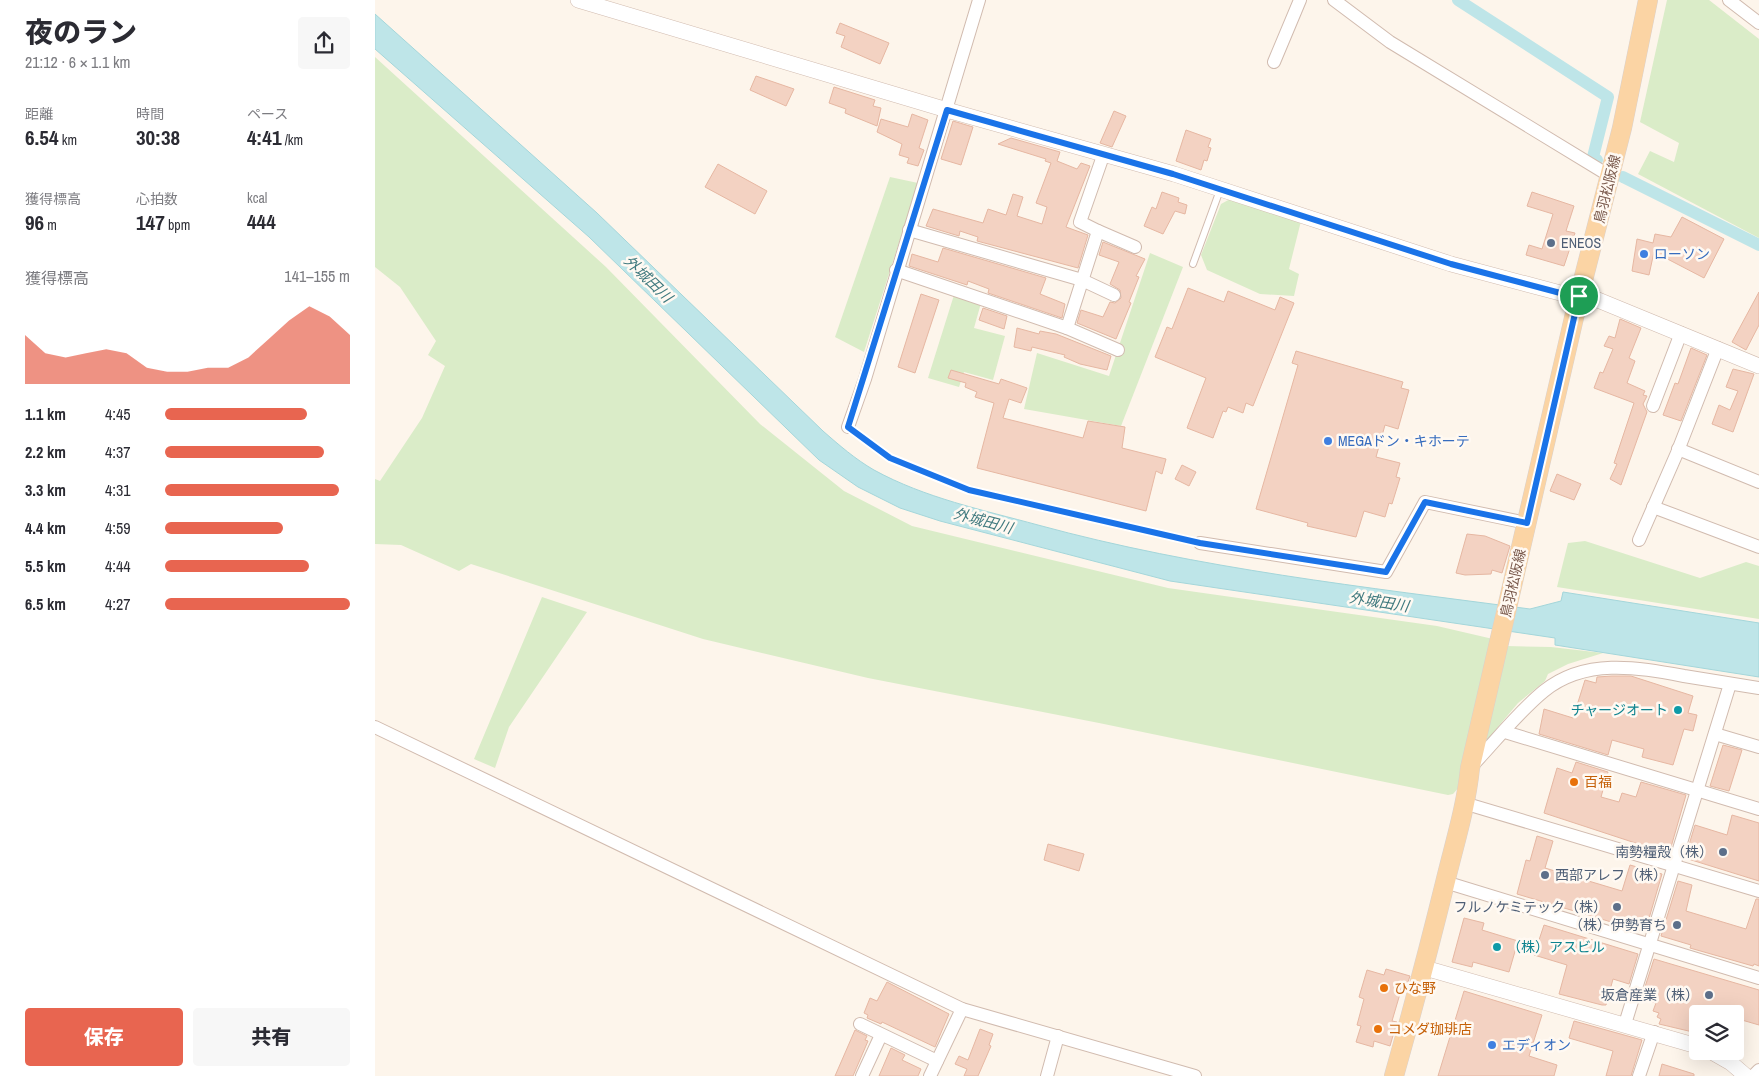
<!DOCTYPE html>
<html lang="ja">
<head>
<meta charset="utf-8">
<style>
	body { margin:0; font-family:"Archivo Narrow","Noto Sans JP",sans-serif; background:#f7f7f7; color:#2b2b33; height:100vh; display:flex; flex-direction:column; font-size:19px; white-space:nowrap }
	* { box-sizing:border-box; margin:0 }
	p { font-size:16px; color:#7c7c81 }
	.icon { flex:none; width:28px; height:28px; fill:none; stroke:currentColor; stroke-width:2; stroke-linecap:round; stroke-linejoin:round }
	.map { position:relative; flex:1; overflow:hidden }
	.side { display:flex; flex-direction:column; background:#fff; width:375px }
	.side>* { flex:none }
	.buttons { position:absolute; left:1314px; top:1005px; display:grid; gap:10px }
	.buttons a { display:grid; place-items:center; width:55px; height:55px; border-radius:5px; background:#fff; box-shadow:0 5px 20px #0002; font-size:25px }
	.pin { position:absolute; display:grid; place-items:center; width:42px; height:42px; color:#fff; margin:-21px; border:2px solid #fff; border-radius:50%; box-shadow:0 1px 5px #0007 }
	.round { display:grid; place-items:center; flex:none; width:52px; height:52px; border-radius:5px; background:#f7f7f7 }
	.summary { display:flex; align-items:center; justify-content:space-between; height:85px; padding:0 25px }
	h1 { font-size:28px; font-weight:800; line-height:38px }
	.stats { display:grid; grid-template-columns:repeat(3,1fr); gap:8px; height:85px; padding:5px 25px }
	.stats div { display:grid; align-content:center }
	.stats b { font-size:21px; font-weight:800 }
	.stats small { font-size:14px; font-weight:400 }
	.stats p { font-size:14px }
	.chart { height:140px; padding:10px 25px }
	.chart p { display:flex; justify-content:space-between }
	.chart svg { width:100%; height:90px; margin-top:5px; fill:#e86550; opacity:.7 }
	.cta { display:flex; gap:10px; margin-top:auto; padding:10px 25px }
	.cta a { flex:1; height:58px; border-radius:5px; background:#e86550; color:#fff; font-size:20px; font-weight:800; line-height:58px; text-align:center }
	.cta a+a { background:#f7f7f7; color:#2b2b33 }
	ul { padding:0 25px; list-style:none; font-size:16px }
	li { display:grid; grid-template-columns:80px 60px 1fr; align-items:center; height:38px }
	li i { height:12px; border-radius:6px; background:#e86550 }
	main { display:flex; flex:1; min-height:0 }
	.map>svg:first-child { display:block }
</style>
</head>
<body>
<main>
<section class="side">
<div class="summary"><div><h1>夜のラン</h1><p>21:12 · 6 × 1.1 km</p></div><a class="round"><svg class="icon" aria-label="share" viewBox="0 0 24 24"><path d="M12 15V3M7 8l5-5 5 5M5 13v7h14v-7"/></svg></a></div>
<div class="stats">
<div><p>距離</p><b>6.54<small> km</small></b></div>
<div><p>時間</p><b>30:38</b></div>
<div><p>ペース</p><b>4:41<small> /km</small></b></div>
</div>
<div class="stats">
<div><p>獲得標高</p><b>96<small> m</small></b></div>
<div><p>心拍数</p><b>147<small> bpm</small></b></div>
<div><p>kcal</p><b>444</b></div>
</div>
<div class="chart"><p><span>獲得標高</span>141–155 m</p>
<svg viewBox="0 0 160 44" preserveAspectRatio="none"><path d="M0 44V20L10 29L20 31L30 29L40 27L50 29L60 36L70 38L80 38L90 36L100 36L110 31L120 22L130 13L140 6L150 11L160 20V44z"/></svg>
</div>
<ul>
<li><b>1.1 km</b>4:45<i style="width:77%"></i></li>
<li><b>2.2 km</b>4:37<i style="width:86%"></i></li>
<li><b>3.3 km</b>4:31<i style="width:94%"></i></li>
<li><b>4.4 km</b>4:59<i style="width:64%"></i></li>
<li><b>5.5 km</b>4:44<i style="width:78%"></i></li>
<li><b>6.5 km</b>4:27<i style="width:100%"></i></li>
</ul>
<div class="cta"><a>保存</a><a>共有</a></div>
</section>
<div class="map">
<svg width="1384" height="1076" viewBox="0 0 1384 1076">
	<rect width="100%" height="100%" fill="#fdf5eb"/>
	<!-- green -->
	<g fill="#daecc8">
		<polygon points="1292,0 1334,0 1384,39 1384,238 1263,174 1275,151 1299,162 1304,143 1265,122"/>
		<polygon points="0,57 231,267 385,424 469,491 537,526 793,588 1062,626 1118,639 1085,786 1078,794 1073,795 724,723 493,678 328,639 96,564 84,571 26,545 0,544 0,479 5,481 47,418 70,366 53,355 61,341 25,287 0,267"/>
		<polygon points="515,177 543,183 489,352 460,337"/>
		<polygon points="857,198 926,221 914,269 924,274 919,296 885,294 832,270 826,255 846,204"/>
		<polygon points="775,253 808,267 746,426 649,409 662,353 734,376"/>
		<polygon points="579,295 606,303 599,328 630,336 618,380 589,372 584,387 553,378"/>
		<polygon points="1210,541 1325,578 1371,562 1384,566 1384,619 1182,587 1193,543"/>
		<polygon points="167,597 212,612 134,727 120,768 99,759"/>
		<polygon points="1131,646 1176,647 1228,653 1193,664 1173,674 1170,681 1143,703 1122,728 1126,732 1108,750"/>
	</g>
	<!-- water -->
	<path fill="#bee5e8" stroke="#a4d6da" d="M0,14L222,213L448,431C464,445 480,459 499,470C550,498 608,510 663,525C824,569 990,587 1155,609L1186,601L1188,592L1384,623V677L1180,645V638L795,581L565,521L525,508L483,487L444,460L214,237L0,49Z"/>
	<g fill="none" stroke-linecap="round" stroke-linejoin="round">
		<!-- canal -->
		<g stroke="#bee5e8" stroke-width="12">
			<polyline points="1083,0 1233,97 1218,157 1222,160"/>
			<polyline points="1248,177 1384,245"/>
		</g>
	</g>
	<!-- building -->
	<g fill="#f3d2c2" stroke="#e6b7a2">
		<polygon points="465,23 514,43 505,64 466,47 470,36 461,33"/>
		<polygon points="381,76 419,89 411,106 375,90"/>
		<polygon points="459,87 500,100 498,106 506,108 502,126 470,113 471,109 454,103"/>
		<polygon points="739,111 751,116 737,147 725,143"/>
		<polygon points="537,114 553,120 544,148 549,150 543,166 532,163 534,158 524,155 527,144 502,132 506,119 533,127"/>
		<polygon points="578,121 598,127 586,165 566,159"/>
		<polygon points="811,130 836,139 833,147 836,148 832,161 829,160 826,170 801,161"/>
		<polygon points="636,138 685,152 682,161 702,169 706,163 715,166 691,227 713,235 703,268 602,241 603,237 585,231 584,236 551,226 558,209 608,223 613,209 631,215 638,194 648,197 642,216 667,224 672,207 661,203 676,163 670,161 671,159 623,144"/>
		<polygon points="343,164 392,191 380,214 330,187"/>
		<polygon points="787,192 804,198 803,202 812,205 810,214 800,211 788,234 769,226 777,207 781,209"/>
		<polygon points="1157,192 1199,206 1191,231 1200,233 1189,266 1151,255 1154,245 1167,249 1178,214 1152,206"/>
		<polygon points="1307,217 1349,239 1329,278 1279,252 1274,275 1257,271 1262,239 1278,243 1280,234 1296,237"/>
		<polygon points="728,242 770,259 761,276 764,277 754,302 756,303 741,339 702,323 706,310 728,317 735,302 740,303 746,298 745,290 735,284 744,262 724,255"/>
		<polygon points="568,248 671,278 665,294 690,304 687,318 613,293 614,289 593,281 592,285 534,266 537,254 563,262"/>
		<polygon points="813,288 849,302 853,291 900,310 905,297 919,303 878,406 871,403 868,413 853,407 851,412 848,411 838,438 812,428 831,378 780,357 792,327 797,329"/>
		<polygon points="1384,292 1384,325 1371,350 1357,342"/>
		<polygon points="546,294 564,300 540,373 523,367"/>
		<polygon points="608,308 632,316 629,329 604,320"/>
		<polygon points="1245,319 1266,328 1254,358 1260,361 1252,383 1270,391 1268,395 1272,396 1268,404 1272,412 1246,485 1235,479 1242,464 1239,463 1259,403 1219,388 1225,372 1228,373 1238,349 1229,346 1234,336 1240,338"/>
		<polygon points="642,328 664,334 665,331 681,334 736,356 732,370 705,364 689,357 690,355 657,347 656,351 639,347"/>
		<polygon points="1316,348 1332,355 1306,421 1288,415 1300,383 1303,384"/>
		<polygon points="921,351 1028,382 1026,388 1034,390 1023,429 1010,425 1001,457 1025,463 1021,477 1025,478 1017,504 1014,503 1010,517 989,511 981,537 932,526 933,523 881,509 923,365 917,363"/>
		<polygon points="1358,369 1379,374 1358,432 1337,424 1344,405 1355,410 1363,391 1351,387"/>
		<polygon points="576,370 624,384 626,379 652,388 646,403 634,399 628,418 708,438 713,421 750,427 747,448 791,459 787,474 781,471 771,511 602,468 619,403 600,397 602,392 590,387 591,383 573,378"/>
		<polygon points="807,465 821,472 814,486 800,479"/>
		<polygon points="1182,474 1206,484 1199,500 1175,491"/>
		<polygon points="1092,534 1110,536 1135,546 1127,573 1117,570 1116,574 1090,575 1081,573"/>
		<polygon points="1237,676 1256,676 1318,696 1313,713 1322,715 1318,731 1309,729 1298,765 1267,757 1269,749 1237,740 1233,755 1164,734 1169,709 1198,718 1210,680 1221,683 1222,677"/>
		<polygon points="1348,745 1367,750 1354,791 1335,786"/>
		<polygon points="1201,762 1233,772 1226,797 1244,802 1247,793 1261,797 1266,782 1311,795 1294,854 1169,813 1182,768 1197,773"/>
		<polygon points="1357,815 1384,823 1384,881 1310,858 1320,825 1352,835"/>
		<polygon points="1162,836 1178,841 1170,868 1247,891 1255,865 1287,874 1270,932 1142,894 1151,860 1155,861"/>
		<polygon points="673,844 709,854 704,871 669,860"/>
		<polygon points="1303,881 1317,885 1311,911 1371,929 1381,899 1384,899 1384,966 1379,964 1378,966 1315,948 1316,945 1286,936"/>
		<polygon points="1089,918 1109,923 1107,930 1143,941 1134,972 1098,962 1097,967 1077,962"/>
		<polygon points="1169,925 1263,954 1254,984 1238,979 1231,1005 1227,1005 1184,994 1192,965 1159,955"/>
		<polygon points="1279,959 1384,990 1384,1025 1360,1018 1360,1014 1347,1014 1331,1009 1330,1014 1322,1014 1322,1033 1284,1024 1286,1019 1282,1017 1284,1013 1278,1011 1281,1003 1269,1000 1272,991 1269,990"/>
		<polygon points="1011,969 1035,976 1031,988 1027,987 1017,1021 1022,1022 1015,1046 999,1041 998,1047 981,1042 986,1026 982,1025 989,999 984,997 992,970 1009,975"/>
		<polygon points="512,982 574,1014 560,1047 507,1022 506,1024 492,1018 493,1015 489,1013 495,998 502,1001"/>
		<polygon points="1089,991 1167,1015 1154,1056 1182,1065 1179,1076 1063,1076"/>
		<polygon points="1199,1021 1267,1040 1256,1076 1231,1076 1238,1051 1194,1038"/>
		<polygon points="605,1029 618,1034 614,1045 616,1046 603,1076 589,1076 592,1069 580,1064 584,1056 593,1060"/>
		<polygon points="480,1030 492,1036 490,1040 493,1041 478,1076 460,1076"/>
		<polygon points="516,1048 530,1055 527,1060 546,1069 543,1076 504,1076"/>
		<polygon points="1287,1064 1319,1074 1319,1076 1284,1076"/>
	</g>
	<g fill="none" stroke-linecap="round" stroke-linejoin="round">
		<defs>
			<g id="service">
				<polyline points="818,264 845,190"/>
				<polyline points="473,427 515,458 594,490 825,543"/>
			</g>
			<g id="minor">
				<polyline points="959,0 1015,42 1235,176"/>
				<polyline points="1354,0 1384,23"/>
				<polyline points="899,62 925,0"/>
				<polyline points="534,230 707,280 739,295"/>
				<polyline points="723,231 760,247"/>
				<polyline points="521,270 692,328 723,231 705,222 728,156"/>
				<polyline points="692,328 743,350"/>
				<polyline points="1278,406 1306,333"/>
				<polyline points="473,427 490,379 604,0"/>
				<polyline points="1303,449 1384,482"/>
				<polyline points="1278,507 1384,547"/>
				<polyline points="1264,540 1302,453 1343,348"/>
				<polyline points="825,543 1011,572 1050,502 1152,523"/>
				<polyline points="0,727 587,1009 820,1076"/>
				<polyline points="1130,732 1384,809"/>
				<polyline points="1340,734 1384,747"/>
				<path d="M1095,768C1119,743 1143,712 1169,691C1210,658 1261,667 1309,676C1334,680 1359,684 1384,688"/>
				<polyline points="1092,804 1384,891"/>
				<polyline points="1070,882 1384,978"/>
				<polyline points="485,1024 562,1061"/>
				<polyline points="1250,1024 1355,684"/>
				<polyline points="487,1076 506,1035"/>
				<polyline points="555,1076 587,1009"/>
				<polyline points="672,1076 683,1036"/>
				<polyline points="1264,1076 1279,1032"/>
				<polyline points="1378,1076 1384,1070"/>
			</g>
			<g id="tertiary">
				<polyline points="203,0 572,110 799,174 1076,264 1189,294 1223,300 1384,366"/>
				<polyline points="1050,968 1322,1046"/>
				<polyline points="1335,1051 1356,1063 1371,1076"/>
			</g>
			<path id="primary" d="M1019,1076C1037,1012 1054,948 1070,883C1079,845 1091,808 1095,768L1204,296L1247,128L1273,0"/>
		</defs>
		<!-- service casing -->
		<use href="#service" stroke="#d1bbaf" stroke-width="8"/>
		<!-- minor casing -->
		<use href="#minor" stroke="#d1bbaf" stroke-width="14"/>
		<!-- tertiary casing -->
		<use href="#tertiary" stroke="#d1bbaf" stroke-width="16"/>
		<!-- primary casing -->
		<use href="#primary" stroke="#dad1cd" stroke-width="20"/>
		<!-- service -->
		<use href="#service" stroke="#fff" stroke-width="6"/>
		<!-- minor -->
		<use href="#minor" stroke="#fff" stroke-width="12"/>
		<!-- tertiary -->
		<use href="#tertiary" stroke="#fff" stroke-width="15"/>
		<!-- primary -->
		<use href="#primary" stroke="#fbd4a4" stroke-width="19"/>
	</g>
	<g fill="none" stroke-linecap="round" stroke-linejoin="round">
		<defs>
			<polygon id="route" points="572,110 798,174 1076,264 1189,294 1204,296 1152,523 1050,502 1011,572 825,543 594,490 515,458 473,427"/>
		</defs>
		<!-- route casing -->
		<use href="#route" stroke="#fff" stroke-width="10"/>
		<!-- route -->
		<use href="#route" stroke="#1a73e8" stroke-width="6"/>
	</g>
	<!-- markers -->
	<g fill="#5c6f8a" stroke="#fff9f2" stroke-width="2">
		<circle cx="1176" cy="243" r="5"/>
		<circle cx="1348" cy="852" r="5"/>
		<circle cx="1170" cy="875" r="5"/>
		<circle cx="1242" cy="907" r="5"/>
		<circle cx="1302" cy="925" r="5"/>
		<circle cx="1334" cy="995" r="5"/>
	</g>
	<g fill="#3f7fe0" stroke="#fff9f2" stroke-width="2">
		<circle cx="1269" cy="254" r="5"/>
		<circle cx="953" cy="441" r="5"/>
		<circle cx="1117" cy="1045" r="5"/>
	</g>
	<g fill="#0f9aa8" stroke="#fff9f2" stroke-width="2">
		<circle cx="1303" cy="710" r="5"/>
		<circle cx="1122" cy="947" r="5"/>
	</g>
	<g fill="#e8710a" stroke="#fff9f2" stroke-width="2">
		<circle cx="1199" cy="782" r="5"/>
		<circle cx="1009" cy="988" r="5"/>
		<circle cx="1003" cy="1029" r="5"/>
	</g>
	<g text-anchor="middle" stroke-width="5" stroke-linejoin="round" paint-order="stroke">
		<!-- street labels -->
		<g font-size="14" fill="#7a594c" stroke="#fff9f2">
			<text transform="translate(1232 189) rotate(-76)" y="5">鳥羽松阪線</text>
			<text transform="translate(1138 583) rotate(-77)" y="5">鳥羽松阪線</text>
		</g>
		<!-- service labels -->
		<g font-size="14" fill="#4e5e75" stroke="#fff9f2" text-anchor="end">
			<text x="1186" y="248" text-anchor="start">ENEOS</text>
			<text x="1338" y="857">南勢糧殻（株）</text>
			<text x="1180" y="880" text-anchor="start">西部アレフ（株）</text>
			<text x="1232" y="912">フルノケミテック（株）</text>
			<text x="1292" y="930">（株）伊勢育ち</text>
			<text x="1324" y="1000">坂倉産業（株）</text>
		</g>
		<!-- shop labels -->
		<g font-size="14" fill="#366cbe" stroke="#fff9f2" text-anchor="start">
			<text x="1279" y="259">ローソン</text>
			<text x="963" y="446">MEGAドン・キホーテ</text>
			<text x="1127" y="1050">エディオン</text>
		</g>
		<!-- culture labels -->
		<g font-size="14" fill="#0d838f" stroke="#fff9f2" text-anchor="end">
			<text x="1293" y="715">チャージオート</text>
			<text x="1132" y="952" text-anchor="start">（株）アスビル</text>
		</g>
		<!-- food labels -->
		<g font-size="14" fill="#c56008" stroke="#fff9f2" text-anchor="start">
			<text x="1209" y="787">百福</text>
			<text x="1019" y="993">ひな野</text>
			<text x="1013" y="1034">コメダ珈琲店</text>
		</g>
		<!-- water labels -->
		<g font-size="15" font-style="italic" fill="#3f797e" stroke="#fff9f2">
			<text transform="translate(273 279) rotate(44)" y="5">外城田川</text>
			<text transform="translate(608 521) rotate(15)" y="5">外城田川</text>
			<text transform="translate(1004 602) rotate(9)" y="5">外城田川</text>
		</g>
	</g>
</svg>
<div class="buttons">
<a><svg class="icon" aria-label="layers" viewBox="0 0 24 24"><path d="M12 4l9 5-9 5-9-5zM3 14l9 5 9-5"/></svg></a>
</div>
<div class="pin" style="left:1204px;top:296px;background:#1e9e55"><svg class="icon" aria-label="arrive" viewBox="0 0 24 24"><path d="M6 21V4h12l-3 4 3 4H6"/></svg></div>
</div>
</main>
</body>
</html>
